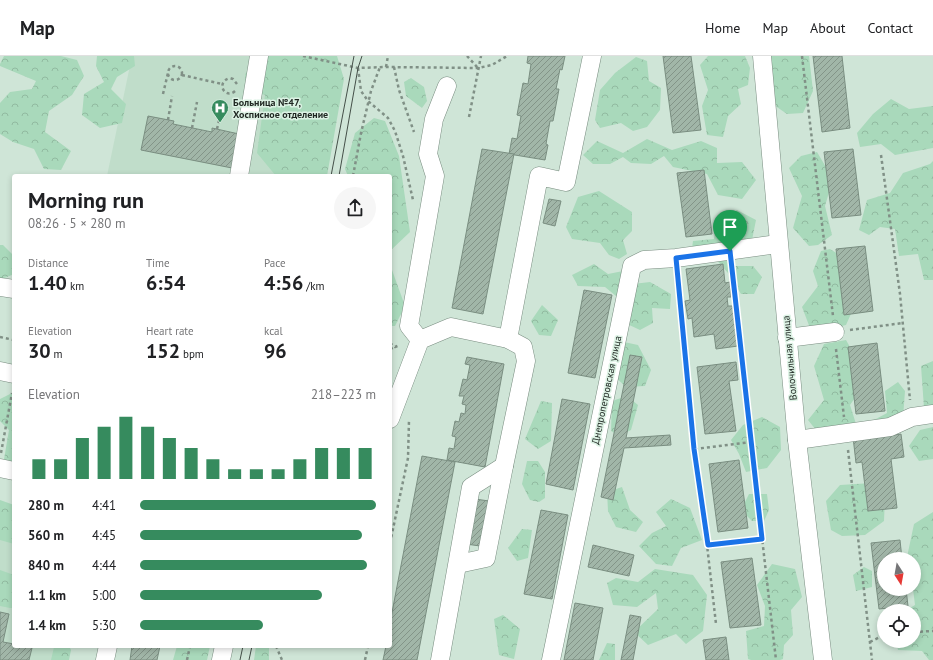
<!DOCTYPE html>
<html lang="en">
<head>
<meta charset="utf-8">
<style>
	body { margin:0; font-family:"PT Sans",sans-serif; background:#f6f6f6; color:#202124; height:100vh; display:flex; flex-direction:column; font-size:15px; white-space:nowrap }
	* { box-sizing:border-box; margin:0 }
	p { font-size:13px; color:#757577 }
	.icon { flex:none; width:22px; height:22px; fill:none; stroke:currentColor; stroke-width:2; stroke-linecap:round; stroke-linejoin:round }
	.map { position:relative; flex:1; overflow:hidden }
	.side { position:absolute; left:12px; top:118px; width:380px; height:474px; display:flex; flex-direction:column; background:#fff; border-radius:4px; box-shadow:0 2px 6px #0003 }
	.side>* { flex:none }
	.needle { width:26px; rotate:169deg }
	.tools { position:absolute; left:877px; top:496px; display:grid; gap:8px }
	.tools a { display:grid; place-items:center; width:44px; height:44px; border-radius:50%; background:#fff; box-shadow:0 2px 6px #0003; font-size:20px }
	.pin { position:absolute; display:grid; place-items:center; width:34px; height:34px; color:#fff; margin:-41px -17px; border-radius:50% 50% 50% 0; rotate:-45deg; box-shadow:0 0 4px #0007 }
	.pin .icon { rotate:45deg }
	.round { display:grid; place-items:center; flex:none; width:42px; height:42px; border-radius:21px; background:#f6f6f6 }
	.overview { display:flex; align-items:center; justify-content:space-between; height:68px; padding:0 16px }
	h1 { font-size:22px; font-weight:800; line-height:30px }
	.stats { display:grid; grid-template-columns:repeat(3,1fr); gap:6px; height:68px; padding:4px 16px }
	.stats div { display:grid; align-content:center }
	.stats b { font-size:20px; font-weight:800 }
	.stats small { font-size:11px; font-weight:400 }
	.stats p { font-size:11px }
	.chart { height:112px; padding:8px 16px }
	.chart p { display:flex; justify-content:space-between }
	.chart svg { width:100%; height:72px; margin-top:4px; stroke:#368b5e; stroke-width:6 }
	ul { padding:0 16px; list-style:none; font-size:13px }
	li { display:grid; grid-template-columns:64px 48px 1fr; align-items:center; height:30px }
	li i { height:10px; border-radius:5px; background:#368b5e }
	header { display:flex; align-items:center; gap:24px; box-sizing:border-box; height:56px; padding:0 20px; background:#fff; border-bottom:1px solid #e0e0e0 }
	header strong { font-size:19px }
	nav { display:flex; gap:22px; margin-inline-start:auto; font-size:14px }
	.map>svg:first-child { display:block }
</style>
</head>
<body>
<header>
<strong>Map</strong>
<nav><a>Home</a><a>Map</a><a>About</a><a>Contact</a></nav>
</header>
<div class="map">
<svg width="933" height="604" viewBox="0 0 933 604">
	<defs>
		<pattern id="forest-crowns" width="20" height="18" patternUnits="userSpaceOnUse"><rect width="20" height="18" fill="#a9d9bb"/><path d="M2 6a3 3 0 1 1 6 0M12 15a3 3 0 1 1 6 0" fill="none" stroke="#91baa0"/></pattern>
		<pattern id="building-hatch" width="6" height="6" patternUnits="userSpaceOnUse"><rect width="6" height="6" fill="#a1b6a8"/><path d="M-1 1l2-2M0 6l6-6M5 7l2-2" fill="none" stroke="#839488"/></pattern>
	</defs>
	<rect width="100%" height="100%" fill="#cfe5d7"/>
	<!-- built -->
	<g fill="#c0ddca">
		<polygon points="132,0 272,0 311,120 107,120"/>
		<polygon points="0,474 14,477 14,590 63,590 60,604 0,604"/>
	</g>
	<!-- forest -->
	<g fill="url(#forest-crowns)">
		<polygon points="4,0 61,0 77,4 84,20 72,39 49,55 45,76 71,95 61,114 44,113 34,93 13,86 0,78 0,47 10,36 32,33 36,25 0,10 0,8"/>
		<polygon points="97,0 134,0 135,10 117,21 111,33 126,48 122,67 100,72 82,59 84,38 104,26 96,10"/>
		<polygon points="266,0 337,0 344,23 327,120 276,120 257,97 265,39 246,33 245,18"/>
		<polygon points="708,0 745,0 750,12 748,29 738,33 741,48 728,60 723,81 707,79 702,50 708,34 700,9"/>
		<polygon points="766,0 809,0 813,35 803,57 787,58 771,47"/>
		<polygon points="636,1 647,5 649,25 661,32 660,54 647,71 633,75 621,67 600,72 595,64 600,34 615,17"/>
		<polygon points="411,22 424,31 427,45 422,52 406,40 404,26"/>
		<polygon points="891,43 909,53 933,50 933,92 895,99 881,88 860,91 857,77 873,58"/>
		<polygon points="374,62 385,65 399,100 410,176 390,195 390,120 348,120 345,113 355,77"/>
		<polygon points="647,83 672,94 701,85 717,92 717,107 742,106 756,124 742,143 718,139 707,118 673,111 664,100 651,108 631,107 623,101 610,108 593,108 583,99 597,85 623,97"/>
		<polygon points="817,96 833,123 825,150 832,179 818,189 809,190 793,172 802,140 789,112 801,100"/>
		<polygon points="933,105 933,224 924,224 918,198 899,200 895,173 880,171 869,179 859,174 867,144 890,137 903,117 930,108"/>
		<polygon points="599,135 632,156 632,175 623,184 627,198 619,203 609,199 600,187 572,183 566,171 578,141"/>
		<polygon points="737,154 756,164 752,184 735,190 735,210 753,210 762,221 754,238 741,238 728,217 706,192 692,192 693,185 714,183 716,167"/>
		<polygon points="0,189 3,189 14,200 14,218 0,224"/>
		<polygon points="830,193 849,205 854,251 846,269 825,274 810,272 802,251 818,230 813,215 821,195"/>
		<polygon points="594,208 608,218 623,215 633,228 650,226 671,238 670,253 652,252 653,267 640,274 625,267 629,240 616,240 605,231 578,230 572,219"/>
		<polygon points="390,212 392,214 405,250 395,270 390,270"/>
		<polygon points="542,249 558,264 551,280 539,279 531,265"/>
		<polygon points="846,284 859,307 859,336 850,349 857,371 824,384 808,364 824,344 814,310 824,288"/>
		<polygon points="624,286 638,289 651,314 645,330 626,331 613,319"/>
		<polygon points="933,305 933,361 924,352 921,310"/>
		<polygon points="898,326 905,335 903,362 881,376 874,364 887,357 885,335"/>
		<polygon points="14,336 14,411 3,409 9,374 0,365 0,343"/>
		<polygon points="627,340 638,349 631,374 619,380 611,375 612,345"/>
		<polygon points="541,345 552,347 551,385 538,393 525,383"/>
		<polygon points="762,361 780,371 781,394 767,412 746,416 739,398 731,384 743,369"/>
		<polygon points="933,371 933,403 919,405 909,390 920,374"/>
		<polygon points="527,405 538,405 545,416 545,442 539,446 530,444 522,428"/>
		<polygon points="872,427 885,441 884,465 865,479 842,480 831,474 826,445 840,429"/>
		<polygon points="622,431 630,454 643,466 636,476 616,471 608,455 607,436"/>
		<polygon points="749,438 767,438 769,454 764,465 752,465 741,454"/>
		<polygon points="671,443 690,452 702,484 681,492 672,510 656,508 639,490 652,477 666,470 656,456"/>
		<polygon points="0,444 14,449 14,488 0,484"/>
		<polygon points="933,456 933,604 929,604 922,595 898,594 896,585 914,585 914,555 905,555 915,549 913,533 914,533 914,515 919,508 914,505 914,503 911,503 907,501 914,468"/>
		<polygon points="522,473 532,474 528,502 517,505 508,492"/>
		<polygon points="772,508 795,513 802,541 791,554 793,579 784,589 783,603 780,604 751,604 748,603 746,575 764,570 765,550 757,529"/>
		<polygon points="864,511 872,515 872,531 856,535 853,519"/>
		<polygon points="655,513 693,519 707,539 703,575 686,588 676,578 648,589 634,576 658,553 656,537 637,551 613,549 607,527 616,522 638,526"/>
		<polygon points="0,514 14,519 14,552 10,552 0,550"/>
		<polygon points="503,559 520,573 514,603 499,599 494,563"/>
		<polygon points="607,587 615,588 615,604 599,604"/>
		<polygon points="56,590 69,590 71,594 69,604 51,604 54,591"/>
		<polygon points="177,590 210,590 207,604 173,604"/>
		<polygon points="256,590 269,590 269,604 254,604"/>
	</g>
	<!-- building -->
	<g fill="url(#building-hatch)" stroke="#7a8e81">
		<polygon points="528,0 565,0 562,14 560,13 556,33 559,33 553,65 550,65 546,88 548,89 545,104 509,98 512,82 517,83 521,60 517,59 523,27 528,28 531,8 527,7"/>
		<polygon points="663,0 691,0 701,74 673,77"/>
		<polygon points="813,0 842,0 850,72 822,76"/>
		<polygon points="148,60 174,65 173,68 212,76 212,72 239,78 232,112 141,94"/>
		<polygon points="482,93 514,98 483,258 452,252"/>
		<polygon points="853,93 861,159 832,162 824,96"/>
		<polygon points="704,114 712,178 686,181 677,117"/>
		<polygon points="549,143 561,145 555,170 543,167"/>
		<polygon points="865,190 873,255 844,259 836,193"/>
		<polygon points="723,208 725,227 730,226 731,241 727,241 728,250 733,250 738,290 716,293 714,278 694,281 692,262 688,263 685,245 690,244 686,213"/>
		<polygon points="584,234 612,239 595,322 568,317"/>
		<polygon points="877,287 885,355 856,358 848,291"/>
		<polygon points="630,299 642,301 626,382 670,379 671,389 624,392 613,444 601,441"/>
		<polygon points="467,301 504,308 485,411 447,404 449,392 454,393 456,381 452,380 455,365 459,366 461,357 465,358 466,349 462,348 464,340 459,340 463,323 467,324 470,309 465,308"/>
		<polygon points="736,306 738,324 729,325 736,375 705,378 697,311"/>
		<polygon points="562,343 590,348 573,434 546,428"/>
		<polygon points="901,378 904,401 891,403 897,452 868,455 862,406 856,407 853,381 875,382"/>
		<polygon points="422,400 455,406 417,604 383,604 386,590 390,590 390,567"/>
		<polygon points="739,404 748,472 718,476 709,408"/>
		<polygon points="475,443 489,445 480,490 466,488"/>
		<polygon points="541,454 568,459 552,543 524,538"/>
		<polygon points="900,484 902,503 884,503 884,533 906,533 908,550 879,553 871,487"/>
		<polygon points="593,489 634,499 629,520 588,511"/>
		<polygon points="752,502 761,569 730,572 721,506"/>
		<polygon points="575,547 603,552 593,604 564,604"/>
		<polygon points="0,556 9,558 3,586 14,588 14,590 22,590 32,592 29,604 0,604"/>
		<polygon points="630,559 641,561 633,604 621,604"/>
		<polygon points="726,581 729,604 706,604 703,584"/>
		<polygon points="132,590 160,590 157,604 130,604"/>
	</g>
	<g fill="none" stroke-linecap="round" stroke-linejoin="round">
		<defs>
			<g id="minor">
				<polyline points="762,0 797,384 823,604"/>
				<polyline points="239,120 259,0"/>
				<polyline points="0,231 14,233"/>
				<polyline points="787,282 835,276"/>
				<polyline points="508,283 539,120 566,126 592,0"/>
				<polyline points="420,284 409,270 435,120 428,98 434,63 447,30"/>
				<polyline points="0,315 14,318"/>
				<polyline points="390,363 420,284 451,271 508,283 523,291 526,305 504,410 471,431 440,604"/>
				<polyline points="797,384 890,371 912,361 933,358"/>
				<polyline points="0,412 14,415"/>
				<polyline points="458,508 486,502 504,410"/>
				<polyline points="105,604 108,590"/>
				<polyline points="221,604 224,590"/>
				<polyline points="551,604 632,210 644,204 676,202 778,188"/>
			</g>
		</defs>
		<!-- minor casing -->
		<use href="#minor" stroke="#798d80" stroke-width="19"/>
		<!-- path -->
		<g stroke="#809086" stroke-width="2.5" stroke-dasharray="3 3" stroke-linecap="butt">
			<polyline points="303,0 358,12 386,11 478,12 492,9 507,0"/>
			<polyline points="467,0 478,12"/>
			<polyline points="802,0 833,260"/>
			<circle cx="175" cy="17" r="7"/>
			<polyline points="386,11 388,0"/>
			<polyline points="394,11 399,34 414,76"/>
			<polyline points="358,12 361,35 368,45 388,62 395,75 403,100 413,144"/>
			<polyline points="182,19 222,28"/>
			<path d="M235,35C225,44 215,26 230,22L233,23L237,28"/>
			<polyline points="163,38 168,17"/>
			<polyline points="469,61 481,0"/>
			<polyline points="168,64 172,40"/>
			<polyline points="192,72 197,46"/>
			<polyline points="217,73 222,52"/>
			<polyline points="881,99 900,238 910,344"/>
			<polyline points="353,120 361,77 371,35 380,11"/>
			<polyline points="731,211 776,604"/>
			<polyline points="678,218 695,393 707,489 716,568"/>
			<polyline points="850,274 903,267"/>
			<polyline points="0,281 14,284"/>
			<polyline points="390,287 395,291 400,289"/>
			<polyline points="390,293 395,291"/>
			<polyline points="836,293 844,361"/>
			<polyline points="695,393 751,386"/>
			<polyline points="848,394 872,604"/>
			<polyline points="1,397 12,337"/>
			<polyline points="390,487 408,402 409,364"/>
			<polyline points="707,489 762,483"/>
			<polyline points="914,576 933,575"/>
			<polyline points="870,586 884,579"/>
			<polyline points="276,590 282,604"/>
			<polyline points="187,604 190,590"/>
			<polyline points="365,604 368,590"/>
		</g>
		<!-- minor -->
		<use href="#minor" stroke="#fff" stroke-width="18"/>
		<!-- tram -->
		<g stroke="#444f48" stroke-width="1">
			<polyline points="331,120 354,0"/>
			<polyline points="339,120 358,12 362,0"/>
			<polyline points="240,604 243,590"/>
			<polyline points="249,604 252,590"/>
		</g>
	</g>
	<g fill="none" stroke-linecap="round" stroke-linejoin="round">
		<defs>
			<polygon id="route" points="730,195 762,483 708,489 694,393 676,202"/>
		</defs>
		<!-- route casing -->
		<use href="#route" stroke="#fff" stroke-width="8"/>
		<!-- route -->
		<use href="#route" stroke="#1a73e8" stroke-width="5"/>
	</g>
	<!-- icons -->
	<defs>
		<symbol id="hospital-pin" viewBox="-11 -11 22 30"><path d="M0 17L-7.5 6A9.5 9.5 0 1 1 7.5 6Z" fill="#368b5e" stroke="#dcf2e4"/><path d="M-5-5h3v3.5h4V-5h3V5h-3V1.5h-4V5h-3Z" fill="#fff"/></symbol>
	</defs>
	<g fill-rule="evenodd">
		<use href="#hospital-pin" x="210" y="42" width="20" height="27"/>
	</g>
	<g text-anchor="middle" stroke-width="3" stroke-linejoin="round" paint-order="stroke">
		<!-- poi labels -->
		<g font-size="10" font-weight="bold" fill="#1e2621" stroke="#dcf2e4" text-anchor="start">
			<text x="233" y="50">Больница №47,<tspan x="233" dy="12">Хосписное отделение</tspan></text>
		</g>
		<!-- street labels -->
		<g font-size="10" fill="#1e2621" stroke="#dcf2e4">
			<text transform="translate(789 302) rotate(-95)" y="4">Волочильная улица</text>
			<text transform="translate(606 334) rotate(-78)" y="4">Днепропетровская улица</text>
		</g>
	</g>
</svg>
<div class="tools">
<a><svg class="needle" viewBox="-14 -14 28 28"><path d="M0-13l5 13h-10z" fill="#e53935"/><path d="M0 13l5-13h-10z" fill="#757577"/></svg></a>
<a><svg class="icon" aria-label="locate" viewBox="0 0 24 24"><circle cx="12" cy="12" r="6"/><path d="M12 2v4M12 18v4M2 12h4M18 12h4"/></svg></a>
</div>
<div class="pin" style="left:730px;top:195px;background:#1e9e55"><svg class="icon" aria-label="arrive" viewBox="0 0 24 24"><path d="M6 21V4h12l-3 4 3 4H6"/></svg></div>
<section class="side">
<div class="overview"><div><h1>Morning run</h1><p>08:26 · 5 × 280 m</p></div><a class="round"><svg class="icon" aria-label="share" viewBox="0 0 24 24"><path d="M12 15V3M7 8l5-5 5 5M5 13v7h14v-7"/></svg></a></div>
<div class="stats">
<div><p>Distance</p><b>1.40<small> km</small></b></div>
<div><p>Time</p><b>6:54</b></div>
<div><p>Pace</p><b>4:56<small> /km</small></b></div>
</div>
<div class="stats">
<div><p>Elevation</p><b>30<small> m</small></b></div>
<div><p>Heart rate</p><b>152<small> bpm</small></b></div>
<div><p>kcal</p><b>96</b></div>
</div>
<div class="chart"><p><span>Elevation</span>218–223 m</p>
<svg viewBox="0 0 160 44" preserveAspectRatio="none"><path d="M5 44V32M15 44V32M25 44V19M35 44V12M45 44V6M55 44V12M65 44V19M75 44V25M85 44V32M95 44V38M105 44V38M115 44V38M125 44V32M135 44V25M145 44V25M155 44V25"/></svg>
</div>
<ul>
<li><b>280 m</b>4:41<i style="width:100%"></i></li>
<li><b>560 m</b>4:45<i style="width:94%"></i></li>
<li><b>840 m</b>4:44<i style="width:96%"></i></li>
<li><b>1.1 km</b>5:00<i style="width:77%"></i></li>
<li><b>1.4 km</b>5:30<i style="width:52%"></i></li>
</ul>
</section>
</div>
</body>
</html>
